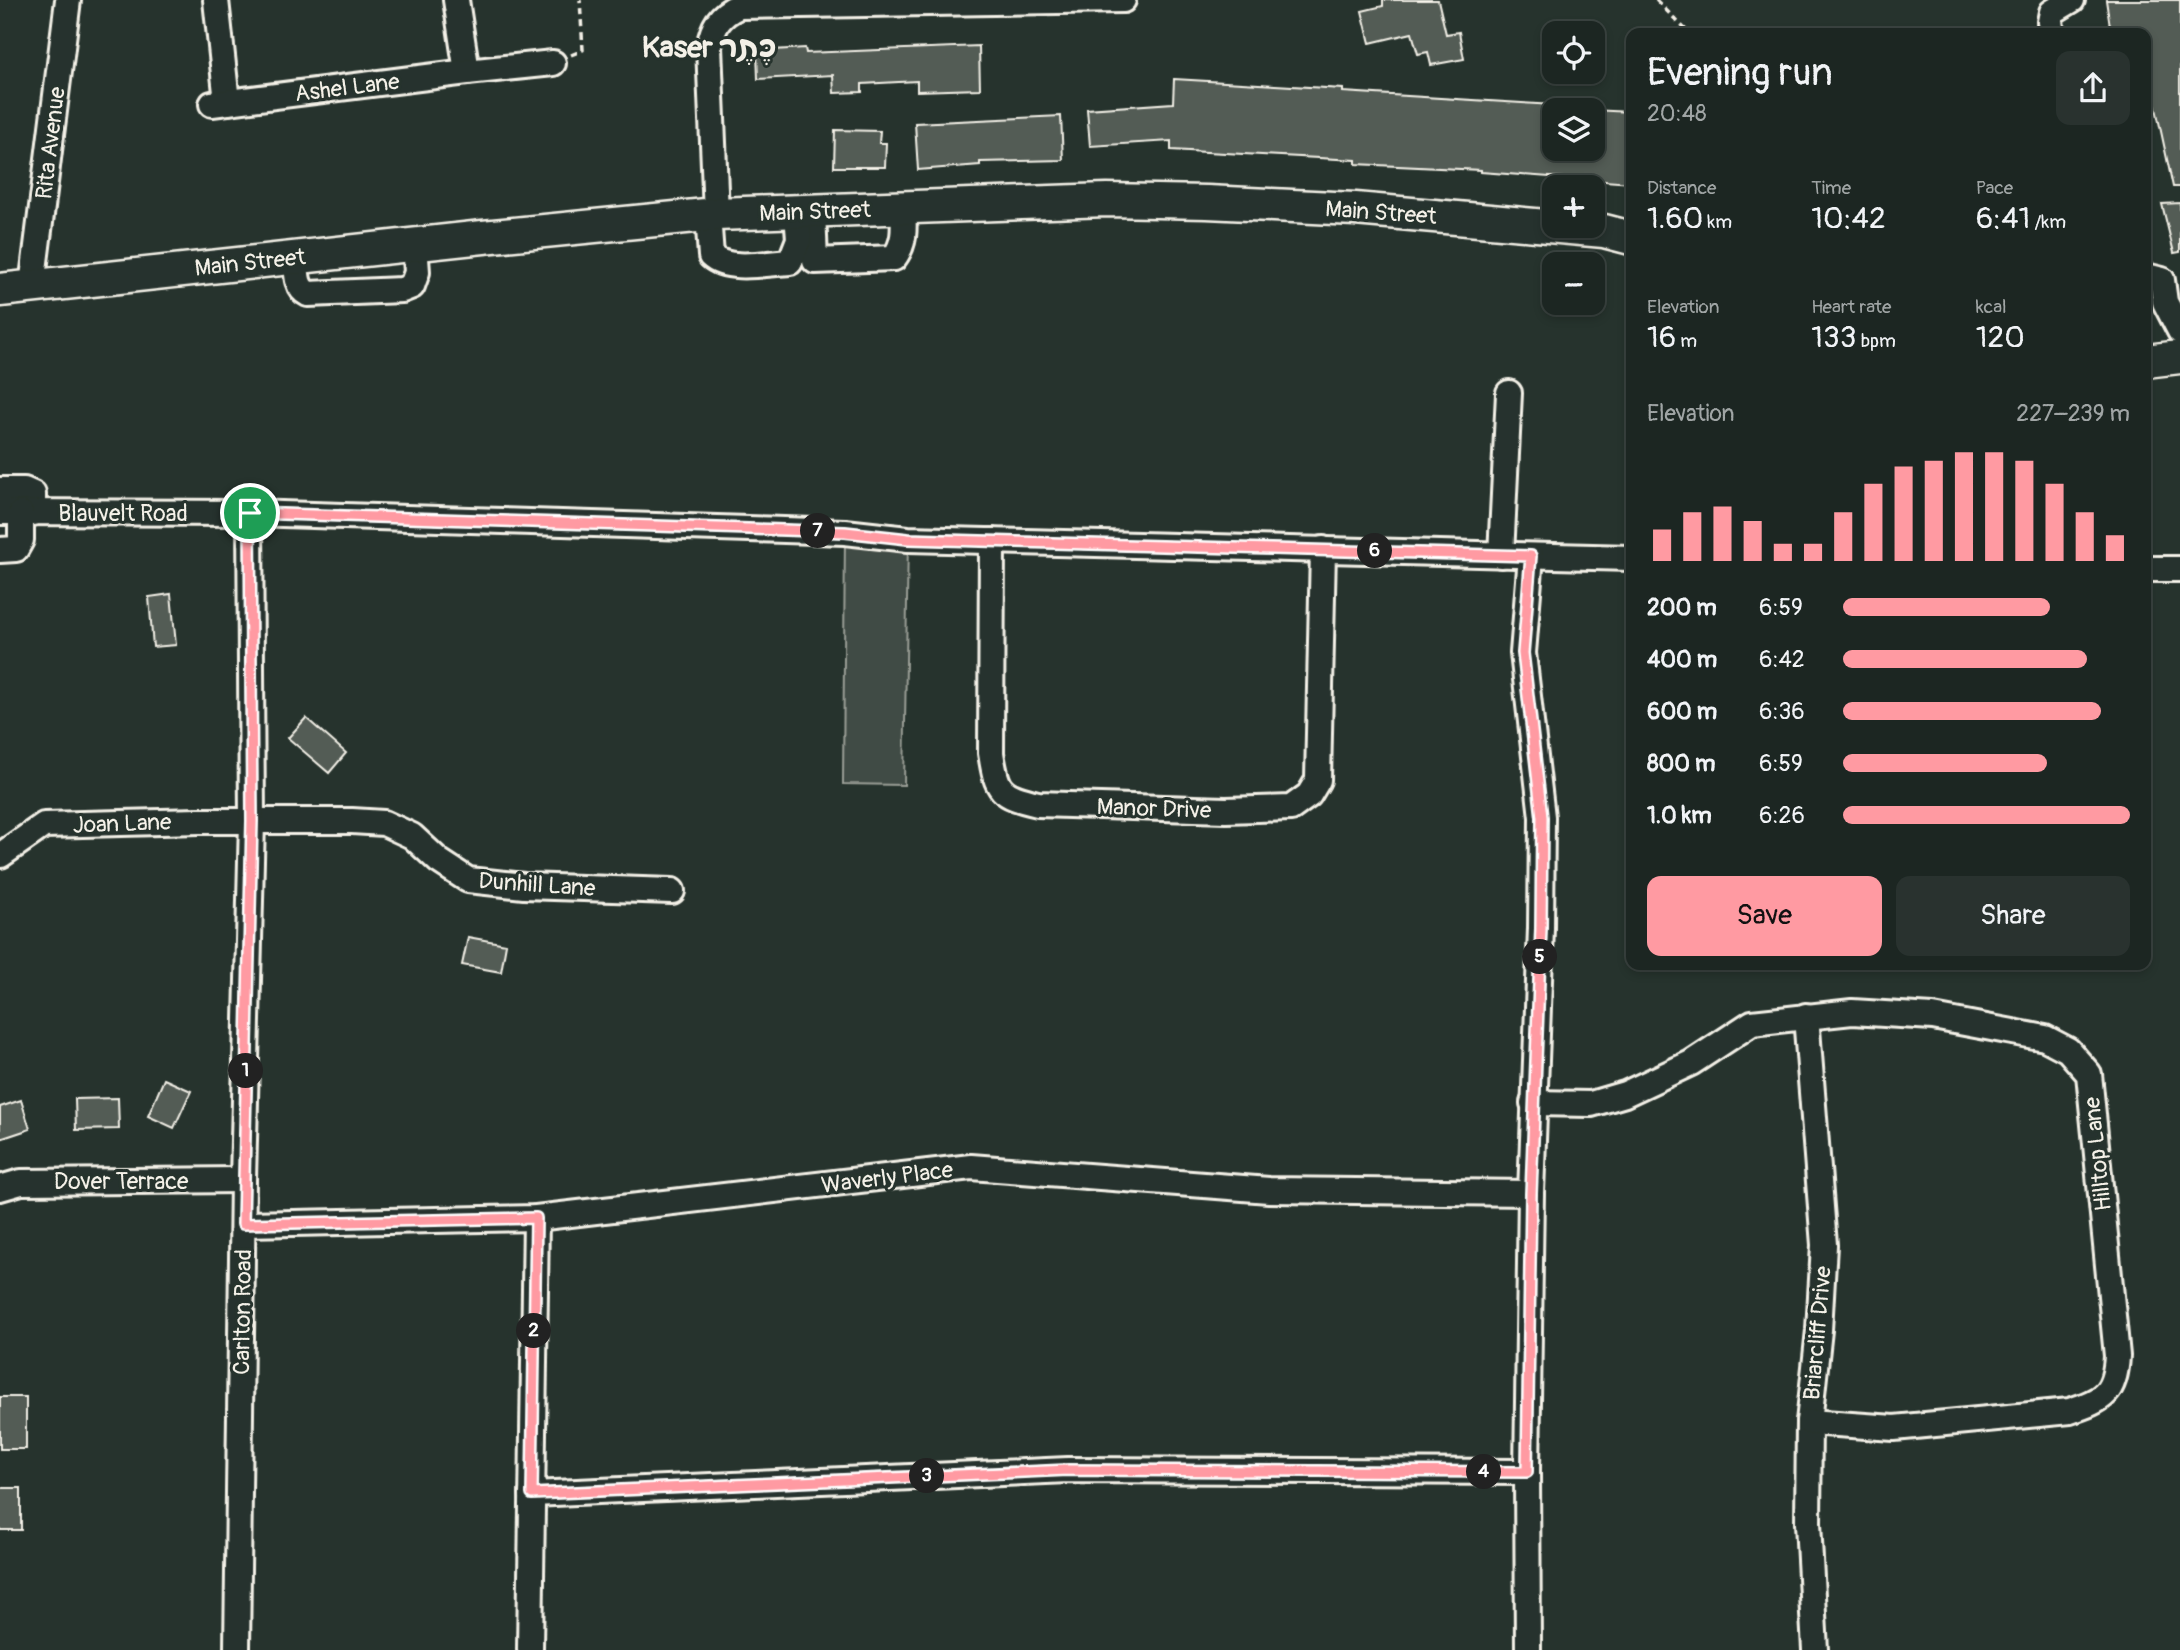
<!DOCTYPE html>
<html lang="en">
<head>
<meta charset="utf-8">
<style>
	body { margin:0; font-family:Pangolin,"Playpen Sans Hebrew",sans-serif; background:#29322f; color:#f1f3f6; height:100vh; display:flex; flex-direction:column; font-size:26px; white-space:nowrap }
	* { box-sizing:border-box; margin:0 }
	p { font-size:23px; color:#a0a5a5 }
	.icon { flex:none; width:38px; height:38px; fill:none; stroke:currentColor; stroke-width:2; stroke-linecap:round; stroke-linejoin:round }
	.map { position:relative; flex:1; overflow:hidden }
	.side { position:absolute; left:1626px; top:28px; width:525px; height:942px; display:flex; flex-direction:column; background:#1c2622; border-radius:14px; box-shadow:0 4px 10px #0003,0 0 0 2px #3a4340 }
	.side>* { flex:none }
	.buttons { position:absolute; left:1542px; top:21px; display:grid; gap:14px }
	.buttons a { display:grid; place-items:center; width:63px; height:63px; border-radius:14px; background:#1c2622; box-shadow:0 4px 10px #0003,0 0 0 2px #3a4340; font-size:35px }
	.pin { position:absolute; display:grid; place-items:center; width:60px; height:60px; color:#fff; margin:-30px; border:4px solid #fff; border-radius:50%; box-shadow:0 2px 7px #0007 }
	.km { position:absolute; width:35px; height:35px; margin:-18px; border-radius:50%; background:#222; color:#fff; font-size:19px; line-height:35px; text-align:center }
	.round { display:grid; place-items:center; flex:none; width:74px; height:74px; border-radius:14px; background:#29322f }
	.headline { display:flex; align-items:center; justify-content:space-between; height:119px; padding:0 21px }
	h1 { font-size:38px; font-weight:600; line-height:52px }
	.figures { display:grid; grid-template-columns:repeat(3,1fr); gap:10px; height:119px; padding:7px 21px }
	.figures div { display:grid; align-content:center }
	.figures b { font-size:30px; font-weight:600 }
	.figures small { font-size:19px; font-weight:400 }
	.figures p { font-size:19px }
	.chart { height:196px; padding:14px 21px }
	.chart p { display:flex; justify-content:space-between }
	.chart svg { width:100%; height:126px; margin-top:7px; stroke:#ff9aa2; stroke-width:6 }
	.action { display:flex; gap:14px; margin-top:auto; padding:14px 21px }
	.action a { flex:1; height:80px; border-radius:14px; background:#ff9aa2; color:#111; font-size:28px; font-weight:600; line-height:80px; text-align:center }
	.action a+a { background:#29322f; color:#f1f3f6 }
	ul { padding:0 21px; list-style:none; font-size:23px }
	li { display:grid; grid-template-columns:112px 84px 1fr; align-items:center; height:52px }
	li i { height:18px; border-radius:9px; background:#ff9aa2 }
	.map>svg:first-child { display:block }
</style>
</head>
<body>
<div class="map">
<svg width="2180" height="1650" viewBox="0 0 2180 1650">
	<rect width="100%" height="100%" fill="#26332d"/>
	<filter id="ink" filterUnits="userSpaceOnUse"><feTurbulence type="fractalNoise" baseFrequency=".0143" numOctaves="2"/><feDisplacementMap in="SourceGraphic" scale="14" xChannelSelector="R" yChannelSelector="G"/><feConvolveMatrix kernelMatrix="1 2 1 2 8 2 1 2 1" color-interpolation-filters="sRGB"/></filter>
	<g filter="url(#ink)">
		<!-- green -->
		<polygon fill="#414b45" stroke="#9a9e96" stroke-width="2" points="845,532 908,539 904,785 843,784"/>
		<!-- building -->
		<g fill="#525c55" stroke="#f4f1e8" stroke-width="2">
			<polygon points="1383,0 1438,0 1446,34 1459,32 1464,59 1431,65 1428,52 1418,54 1412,33 1370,43 1362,11 1383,6"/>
			<polygon points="2106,0 2180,0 2180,187 2173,187 2153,94 2146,95 2146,33 2111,33"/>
			<polygon points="979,46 980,89 917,91 917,81 862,84 862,92 834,93 833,75 758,79 757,51 805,48 806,53"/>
			<polygon points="1174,79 1343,89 1343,92 1554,105 1554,149 1592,149 1592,110 1631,112 1631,183 1481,172 1481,170 1356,164 1356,160 1171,150 1171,141 1090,146 1087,109 1173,103"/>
			<polygon points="1061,116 1063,160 980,162 980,165 918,170 915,123"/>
			<polygon points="835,130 880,131 879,143 886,143 885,167 834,167"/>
			<polygon points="2180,203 2180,252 2174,253 2162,204"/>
			<polygon points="171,594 176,645 153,647 149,597"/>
			<polygon points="306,718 346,753 329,773 288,738"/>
			<polygon points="468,937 506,944 501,972 462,965"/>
			<polygon points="164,1079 191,1091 174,1128 148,1116"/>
			<polygon points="118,1098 119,1129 76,1130 75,1099"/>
			<polygon points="21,1100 30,1129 0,1139 0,1107"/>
			<rect x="0" y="1397" width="26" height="52"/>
			<rect x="0" y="1488" width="21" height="42"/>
		</g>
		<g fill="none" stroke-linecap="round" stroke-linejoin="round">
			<defs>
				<g id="minor">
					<polyline points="216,0 227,102"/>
					<polyline points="456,0 467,72"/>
					<polyline points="2052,33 2050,22 2052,12 2072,0"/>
					<polyline points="212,104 467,72 553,63"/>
					<path d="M813,211L815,261L894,258C906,242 904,227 903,207"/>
					<path d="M716,214L709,47C713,26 719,15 739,6L1123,0"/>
					<path d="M708,215L711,256C728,272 768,263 790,262L799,239L797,213"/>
					<path d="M296,257C297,270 295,288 308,294L402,290L412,286L417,272L415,244"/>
					<polyline points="2146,276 2162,280 2165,302 2180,331"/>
					<polyline points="32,286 68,0"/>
					<polyline points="0,490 24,490 33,494 33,513"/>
					<polyline points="0,512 250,513 845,532 908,539 1631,558"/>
					<path d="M992,541L991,753C997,792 1000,795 1038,804L1226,810L1291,808L1309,795L1318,780L1323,549"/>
					<polyline points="0,550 16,549 21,540 21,513"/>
					<polyline points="1501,555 1509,393"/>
					<polyline points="2146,569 2180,569"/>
					<polyline points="1,855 44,825 199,821 352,821 384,823 412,836 439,861 468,880 524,886 672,891"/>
					<polyline points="1806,1016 1824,1245 1819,1330 1809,1422 1808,1523 1815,1650"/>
					<path d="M1533,1103L1591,1104L1625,1094L1691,1063L1752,1023L1852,1012L1933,1017L2045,1038L2068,1050L2089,1074L2117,1356C2115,1393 2104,1400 2070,1411L1894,1428L1809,1422"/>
					<polyline points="0,1188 21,1182 243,1180"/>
					<polyline points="243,1224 536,1218 971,1167 1269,1190 1531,1193"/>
					<polyline points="532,1494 1068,1470 1527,1472"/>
					<polyline points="237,1650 243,1180 252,821 250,513"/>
					<polyline points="530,1650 536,1218"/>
					<polyline points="1528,1650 1527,1472 1531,1193 1541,928 1542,817 1523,653 1531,556"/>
				</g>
				<g id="major">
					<polyline points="0,290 483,237 716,214 1107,200 1207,202 1355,209 1604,231 1631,238"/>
					<polyline points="2146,361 2180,357"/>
				</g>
			</defs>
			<!-- minor casing -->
			<use href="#minor" stroke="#f4f1e8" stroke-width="30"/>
			<!-- major casing -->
			<use href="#major" stroke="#f4f1e8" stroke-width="37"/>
			<!-- path -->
			<g stroke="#f4f1e8" stroke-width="3.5" stroke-dasharray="7 5" stroke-linecap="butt">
				<polyline points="1656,0 1689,33"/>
				<polyline points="571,55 583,50 580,0"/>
			</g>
			<!-- minor -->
			<use href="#minor" stroke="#26332d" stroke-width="24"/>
			<!-- major -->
			<use href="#major" stroke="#26332d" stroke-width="32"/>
		</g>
	</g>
	<g fill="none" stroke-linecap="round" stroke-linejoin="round" filter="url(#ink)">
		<defs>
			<polygon id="route" points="250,513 845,532 908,539 1531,556 1523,653 1542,817 1541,928 1531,1194 1527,1472 1068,1470 532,1494 536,1218 243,1224 252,821"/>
		</defs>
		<!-- route casing -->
		<use href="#route" stroke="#fff" stroke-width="14"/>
		<!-- route -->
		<use href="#route" stroke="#ff9aa2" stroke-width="9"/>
	</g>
	<g text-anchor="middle" stroke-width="6" stroke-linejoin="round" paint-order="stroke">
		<!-- street labels -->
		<g font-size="23" fill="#f4f1e8" stroke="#26332d">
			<text transform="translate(347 87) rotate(-7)" y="8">Ashel Lane</text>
			<text transform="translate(50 143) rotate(-83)" y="8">Rita Avenue</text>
			<text transform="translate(815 211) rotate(-2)" y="8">Main Street</text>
			<text transform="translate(1381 212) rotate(4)" y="8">Main Street</text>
			<text transform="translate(250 262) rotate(-6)" y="8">Main Street</text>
			<text x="123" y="521">Blauvelt Road</text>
			<text transform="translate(1154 808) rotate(2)" y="8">Manor Drive</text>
			<text transform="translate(122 823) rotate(-2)" y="8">Joan Lane</text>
			<text transform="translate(537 884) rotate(4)" y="8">Dunhill Lane</text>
			<text transform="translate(2097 1154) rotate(-96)" y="8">Hilltop Lane</text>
			<text transform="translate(887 1177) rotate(-7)" y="8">Waverly Place</text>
			<text x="121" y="1189">Dover Terrace</text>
			<text transform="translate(242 1312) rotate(-89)" y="8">Carlton Road</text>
			<text transform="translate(1817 1333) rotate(-85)" y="8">Briarcliff Drive</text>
		</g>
		<!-- district labels -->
		<g font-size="30" font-weight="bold" fill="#f4f1e8" stroke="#26332d">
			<text x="709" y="57">Kaser כֶּתֶר</text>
		</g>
	</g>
</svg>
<div class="buttons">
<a><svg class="icon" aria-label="locate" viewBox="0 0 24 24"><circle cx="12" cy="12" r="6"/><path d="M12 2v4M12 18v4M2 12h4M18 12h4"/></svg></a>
<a><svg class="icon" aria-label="layers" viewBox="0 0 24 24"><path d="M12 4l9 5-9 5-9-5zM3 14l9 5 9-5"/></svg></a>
<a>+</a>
<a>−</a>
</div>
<div class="pin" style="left:250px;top:513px;background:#1e9e55"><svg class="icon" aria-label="arrive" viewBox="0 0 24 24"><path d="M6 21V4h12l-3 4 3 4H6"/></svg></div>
<b class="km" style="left:246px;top:1071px">1</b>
<b class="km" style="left:534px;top:1331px">2</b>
<b class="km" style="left:927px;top:1476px">3</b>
<b class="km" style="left:1484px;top:1472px">4</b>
<b class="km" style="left:1540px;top:957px">5</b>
<b class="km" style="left:1375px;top:551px">6</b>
<b class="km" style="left:818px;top:531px">7</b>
<section class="side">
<div class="headline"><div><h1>Evening run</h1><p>20:48</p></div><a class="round"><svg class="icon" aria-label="share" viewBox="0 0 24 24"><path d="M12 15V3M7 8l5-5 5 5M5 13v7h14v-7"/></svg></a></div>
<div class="figures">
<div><p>Distance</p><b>1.60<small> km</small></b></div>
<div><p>Time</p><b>10:42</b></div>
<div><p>Pace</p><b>6:41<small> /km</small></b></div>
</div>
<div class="figures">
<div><p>Elevation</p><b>16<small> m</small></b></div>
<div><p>Heart rate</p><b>133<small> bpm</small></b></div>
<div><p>kcal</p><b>120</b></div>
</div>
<div class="chart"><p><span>Elevation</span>227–239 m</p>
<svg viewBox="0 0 160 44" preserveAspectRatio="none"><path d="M5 44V33M15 44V27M25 44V25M35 44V30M45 44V38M55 44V38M65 44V27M75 44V17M85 44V11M95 44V9M105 44V6M115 44V6M125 44V9M135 44V17M145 44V27M155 44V35"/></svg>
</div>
<ul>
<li><b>200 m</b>6:59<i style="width:72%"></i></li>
<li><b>400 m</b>6:42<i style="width:85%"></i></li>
<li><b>600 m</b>6:36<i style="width:90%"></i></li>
<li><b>800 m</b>6:59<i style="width:71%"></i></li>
<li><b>1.0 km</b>6:26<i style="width:100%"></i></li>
</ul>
<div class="action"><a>Save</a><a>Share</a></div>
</section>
</div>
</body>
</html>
